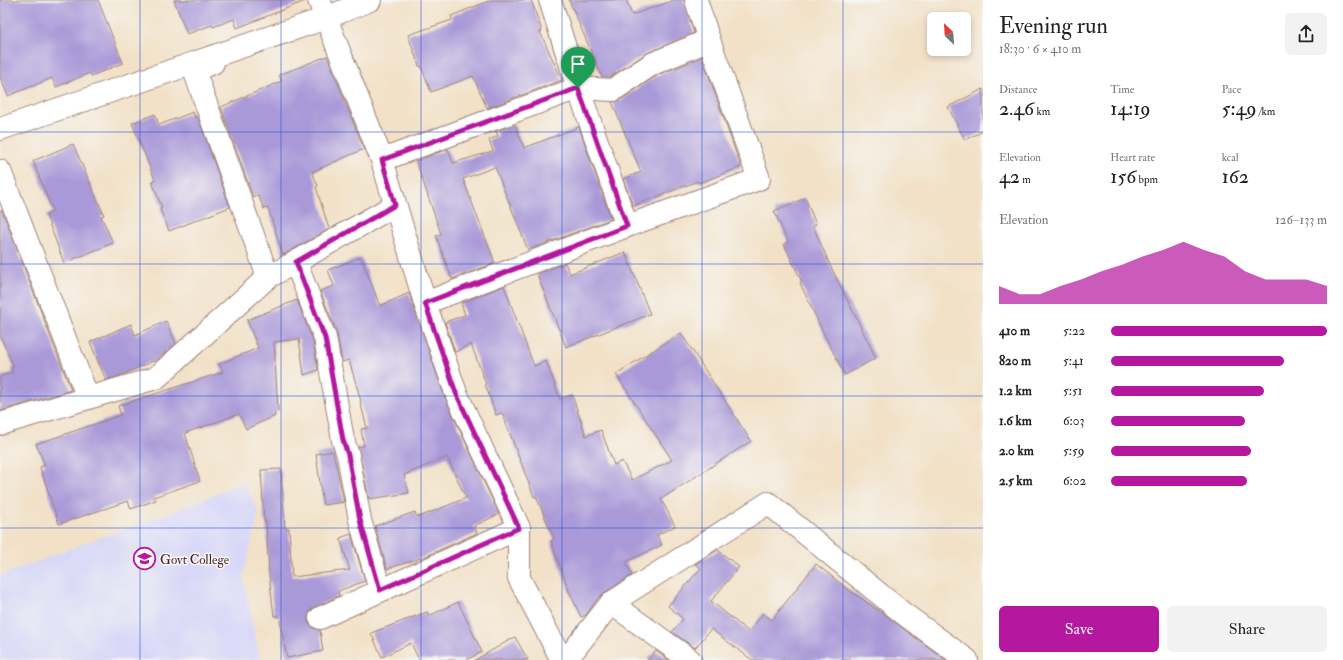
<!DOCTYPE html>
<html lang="en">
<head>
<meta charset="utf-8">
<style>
	body { margin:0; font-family:"IM FELL Double Pica",serif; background:#f2f2f2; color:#222; height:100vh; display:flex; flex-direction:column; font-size:15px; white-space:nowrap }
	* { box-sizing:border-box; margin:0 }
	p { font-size:13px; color:#767676 }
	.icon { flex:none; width:22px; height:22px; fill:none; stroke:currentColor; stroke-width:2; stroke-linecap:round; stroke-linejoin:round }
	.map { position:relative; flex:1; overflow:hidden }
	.drawer { display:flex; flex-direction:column; background:#fff; width:360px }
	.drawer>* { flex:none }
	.needle { width:26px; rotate:335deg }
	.fabs { position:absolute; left:927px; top:12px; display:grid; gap:8px }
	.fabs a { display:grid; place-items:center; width:44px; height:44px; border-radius:6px; background:#fff; box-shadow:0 2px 6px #0003; font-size:20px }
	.pin { position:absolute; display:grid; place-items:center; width:34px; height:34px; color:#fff; margin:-41px -17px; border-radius:50% 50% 50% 0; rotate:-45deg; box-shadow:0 0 4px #0007 }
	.pin .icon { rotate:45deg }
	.round { display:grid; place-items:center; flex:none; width:42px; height:42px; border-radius:6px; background:#f2f2f2 }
	.headline { display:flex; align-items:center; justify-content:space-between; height:68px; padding:0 16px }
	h1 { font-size:22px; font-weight:600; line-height:30px }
	.figures { display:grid; grid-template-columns:repeat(3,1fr); gap:6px; height:68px; padding:4px 16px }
	.figures div { display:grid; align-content:center }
	.figures b { font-size:20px; font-weight:600 }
	.figures small { font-size:11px; font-weight:400 }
	.figures p { font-size:11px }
	.chart { height:112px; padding:8px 16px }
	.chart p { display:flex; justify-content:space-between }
	.chart svg { width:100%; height:72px; margin-top:4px; fill:#b5179e; opacity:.7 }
	.primary-button { display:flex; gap:8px; margin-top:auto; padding:8px 16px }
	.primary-button a { flex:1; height:46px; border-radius:6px; background:#b5179e; color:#fff; font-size:16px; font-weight:600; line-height:46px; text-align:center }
	.primary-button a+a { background:#f2f2f2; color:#222 }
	ul { padding:0 16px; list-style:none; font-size:13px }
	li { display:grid; grid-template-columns:64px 48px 1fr; align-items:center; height:30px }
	li i { height:10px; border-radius:5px; background:#b5179e }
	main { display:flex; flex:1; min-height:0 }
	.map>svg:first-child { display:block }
</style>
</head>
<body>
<main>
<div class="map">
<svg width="983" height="660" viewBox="0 0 983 660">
	<rect width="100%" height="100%" fill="#f6f6f2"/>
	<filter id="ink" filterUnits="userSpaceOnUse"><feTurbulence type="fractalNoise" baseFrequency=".025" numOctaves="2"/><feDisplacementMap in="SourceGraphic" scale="8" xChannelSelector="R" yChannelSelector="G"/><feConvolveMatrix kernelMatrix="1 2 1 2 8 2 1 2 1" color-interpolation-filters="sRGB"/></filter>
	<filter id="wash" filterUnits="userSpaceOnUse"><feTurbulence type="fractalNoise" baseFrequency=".012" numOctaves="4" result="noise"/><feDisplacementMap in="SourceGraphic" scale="16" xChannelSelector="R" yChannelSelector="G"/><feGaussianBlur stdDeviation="0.9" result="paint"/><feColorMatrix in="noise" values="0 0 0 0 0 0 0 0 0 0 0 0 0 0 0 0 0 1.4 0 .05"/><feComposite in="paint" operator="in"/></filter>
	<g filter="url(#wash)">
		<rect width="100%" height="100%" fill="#f2e1c7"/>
		<!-- built -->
		<polygon fill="#d8d7f8" points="244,482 259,513 243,576 258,651 261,660 0,660 0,576 85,543 178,510"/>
		<g id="blocks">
			<!-- building -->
			<g fill="#a999d8">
				<polygon points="0,0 98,0 123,63 91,76 90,73 56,87 52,78 8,96 0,77"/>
				<polygon points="174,0 305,0 305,1 237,28 234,19 213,27 212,25 187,34"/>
				<polygon points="491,0 531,0 542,31 540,32 562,80 487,108 473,76 431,92 421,66 419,66 408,35 452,20 451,16"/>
				<polygon points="569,0 626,0 632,15 674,0 684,0 694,33 647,53 610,77 602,77"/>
				<polygon points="327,56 364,149 312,172 318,186 316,187 329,229 283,255 268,208 264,209 258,195 253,197 221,107 282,81 279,75"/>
				<polygon points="702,57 741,167 699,183 698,181 633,206 623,179 641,172 612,102 620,100 658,75"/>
				<polygon points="983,89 983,131 965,140 948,107"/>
				<polygon points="193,112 195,118 198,117 230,207 169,231 160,209 162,208 152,181 155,180 132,123 155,114 159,125"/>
				<polygon points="515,125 524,148 579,127 611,219 528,250 495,167 463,179 495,263 452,279 436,236 441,234 416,161 448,149 453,163 493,151 489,140 498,136 496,131"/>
				<polygon points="73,144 104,215 101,216 113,243 64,263 46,215 53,212 33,161"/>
				<polygon points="805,198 816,224 813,226 830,265 876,358 845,375 823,332 800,283 802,282 784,244 788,242 774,211"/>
				<polygon points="2,210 71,390 0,411 0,377 13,372 11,368 14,367 0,336 0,211"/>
				<polygon points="625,252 650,314 566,347 537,274 565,263 570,274"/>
				<polygon points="361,257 380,306 409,293 445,398 499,514 474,526 477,533 424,557 387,569 375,526 415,512 416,516 419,516 419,517 466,498 447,457 404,475 409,493 369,499 358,447 364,446 361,429 367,428 360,401 361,401 349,360 342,362 337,333 320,291 334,286 328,270"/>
				<polygon points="504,286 534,366 546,361 560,399 572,395 586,436 601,430 614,465 622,461 632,480 672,460 616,374 681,333 751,441 661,499 675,526 657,535 662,545 626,562 632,575 604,593 597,599 586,615 581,617 569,591 551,541 554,539 536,496 534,497 502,413 496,415 485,384 486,384 471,344 455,352 445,322 465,315 461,303"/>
				<polygon points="297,300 313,341 318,370 304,375 299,339 274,342 278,411 274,413 275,416 246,429 239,414 185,433 200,481 154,497 156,500 131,509 128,501 59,524 40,467 45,465 36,444 121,415 118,406 223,372 219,364 258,348 247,320"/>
				<polygon points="166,321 176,343 158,359 124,374 106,380 90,342 131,324 135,335"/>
				<polygon points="333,451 344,502 323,505 316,454"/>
				<polygon points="281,469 285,528 289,528 292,577 350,570 340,538 351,534 365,581 338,591 339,596 315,607 310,611 308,617 308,623 313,628 320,630 323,651 287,658 279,616 274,616 269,574 266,521 264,521 261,470"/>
				<polygon points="718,550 739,567 711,601 749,632 763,613 772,620 816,564 845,587 888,617 946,660 752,660 711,629 695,648 672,632 683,619 668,606 701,568 695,564"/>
				<polygon points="458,602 482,652 466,660 419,660 411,643 382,657 371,633 427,612 429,616"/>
				<polygon points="515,637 528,660 475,660"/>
				<polygon points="656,651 669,660 647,660"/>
			</g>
		</g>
	</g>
	<g filter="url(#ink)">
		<use href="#blocks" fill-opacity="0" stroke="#9e8079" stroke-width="1"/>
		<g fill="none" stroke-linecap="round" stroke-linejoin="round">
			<defs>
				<g id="minor">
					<polyline points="319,0 382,160 425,303 456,393 519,528 320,618"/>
					<polyline points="213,63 194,70 268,277"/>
					<polyline points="0,129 326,18 370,0"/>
					<polyline points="382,160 578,88 613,90 652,64 709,40 696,0"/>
					<polyline points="0,171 88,398"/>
					<polyline points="627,226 759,179 709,40"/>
					<polyline points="296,262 395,205"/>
					<polyline points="425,303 627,226 578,88 550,0"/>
					<polyline points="0,424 156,378 268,277 296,262 301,276 325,338 343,440 348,455 360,520 380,590"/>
					<polyline points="519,528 519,578 562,660"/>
					<polyline points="611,603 690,660"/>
					<polyline points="566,660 611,603 768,503 904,614 967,660"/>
				</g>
			</defs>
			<!-- minor casing -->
			<use href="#minor" stroke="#9e8079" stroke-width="24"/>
			<!-- minor -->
			<use href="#minor" stroke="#fff" stroke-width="22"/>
		</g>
	</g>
	<g fill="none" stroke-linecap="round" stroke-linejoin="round" filter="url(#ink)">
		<defs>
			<polygon id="route" points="578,88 627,226 425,303 456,393 519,528 380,590 360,520 348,455 343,440 325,338 301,276 296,262 395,205 382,160"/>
		</defs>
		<!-- route casing -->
		<use href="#route" stroke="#fff" stroke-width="8"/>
		<!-- route -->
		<use href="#route" stroke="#b5179e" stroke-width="5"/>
	</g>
	<!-- grid -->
	<path fill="none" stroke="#1d4ed8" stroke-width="1" stroke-opacity="0.55" d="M140,0V660M281,0V660M421,0V660M562,0V660M702,0V660M843,0V660M0,132H983M0,264H983M0,396H983M0,528H983"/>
	<!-- icons -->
	<defs>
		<symbol id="university-ring" viewBox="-11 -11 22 22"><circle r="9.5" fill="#f6f6f2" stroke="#b5179e" stroke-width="1.5"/><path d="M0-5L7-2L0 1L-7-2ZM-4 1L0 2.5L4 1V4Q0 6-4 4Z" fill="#b5179e"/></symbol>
	</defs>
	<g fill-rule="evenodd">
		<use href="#university-ring" x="132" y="546" width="25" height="25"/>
	</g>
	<g text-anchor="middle" stroke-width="3" stroke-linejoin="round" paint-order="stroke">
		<!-- poi labels -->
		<g font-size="13" fill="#4a1f2b" stroke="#f6f6f2" text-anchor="start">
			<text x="160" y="564">Govt College</text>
		</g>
	</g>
</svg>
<div class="fabs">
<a><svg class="needle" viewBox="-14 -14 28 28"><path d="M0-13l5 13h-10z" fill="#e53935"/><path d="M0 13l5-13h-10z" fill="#767676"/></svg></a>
</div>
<div class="pin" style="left:578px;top:88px;background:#1e9e55"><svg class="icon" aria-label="arrive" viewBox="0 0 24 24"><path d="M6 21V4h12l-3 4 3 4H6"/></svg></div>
</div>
<section class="drawer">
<div class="headline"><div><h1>Evening run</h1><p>18:30 · 6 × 410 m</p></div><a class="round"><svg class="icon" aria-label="share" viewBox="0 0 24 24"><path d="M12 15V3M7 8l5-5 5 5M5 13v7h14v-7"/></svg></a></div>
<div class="figures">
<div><p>Distance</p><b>2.46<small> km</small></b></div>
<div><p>Time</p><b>14:19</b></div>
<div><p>Pace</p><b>5:49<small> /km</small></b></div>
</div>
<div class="figures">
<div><p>Elevation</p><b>42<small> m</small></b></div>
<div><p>Heart rate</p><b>156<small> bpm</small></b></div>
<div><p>kcal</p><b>162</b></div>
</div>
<div class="chart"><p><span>Elevation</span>126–133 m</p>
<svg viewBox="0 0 160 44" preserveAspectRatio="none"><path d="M0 44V33L10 38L20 38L30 33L40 29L50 24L60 20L70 15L80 11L90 6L100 11L110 15L120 24L130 29L140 29L150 29L160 33V44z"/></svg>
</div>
<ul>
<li><b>410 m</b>5:22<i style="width:100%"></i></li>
<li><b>820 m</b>5:41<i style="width:80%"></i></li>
<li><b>1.2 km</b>5:51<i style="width:71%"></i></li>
<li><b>1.6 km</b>6:03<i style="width:62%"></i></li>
<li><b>2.0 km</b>5:59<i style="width:65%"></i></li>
<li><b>2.5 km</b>6:02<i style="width:63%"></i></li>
</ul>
<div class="primary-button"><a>Save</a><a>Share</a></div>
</section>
</main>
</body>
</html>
